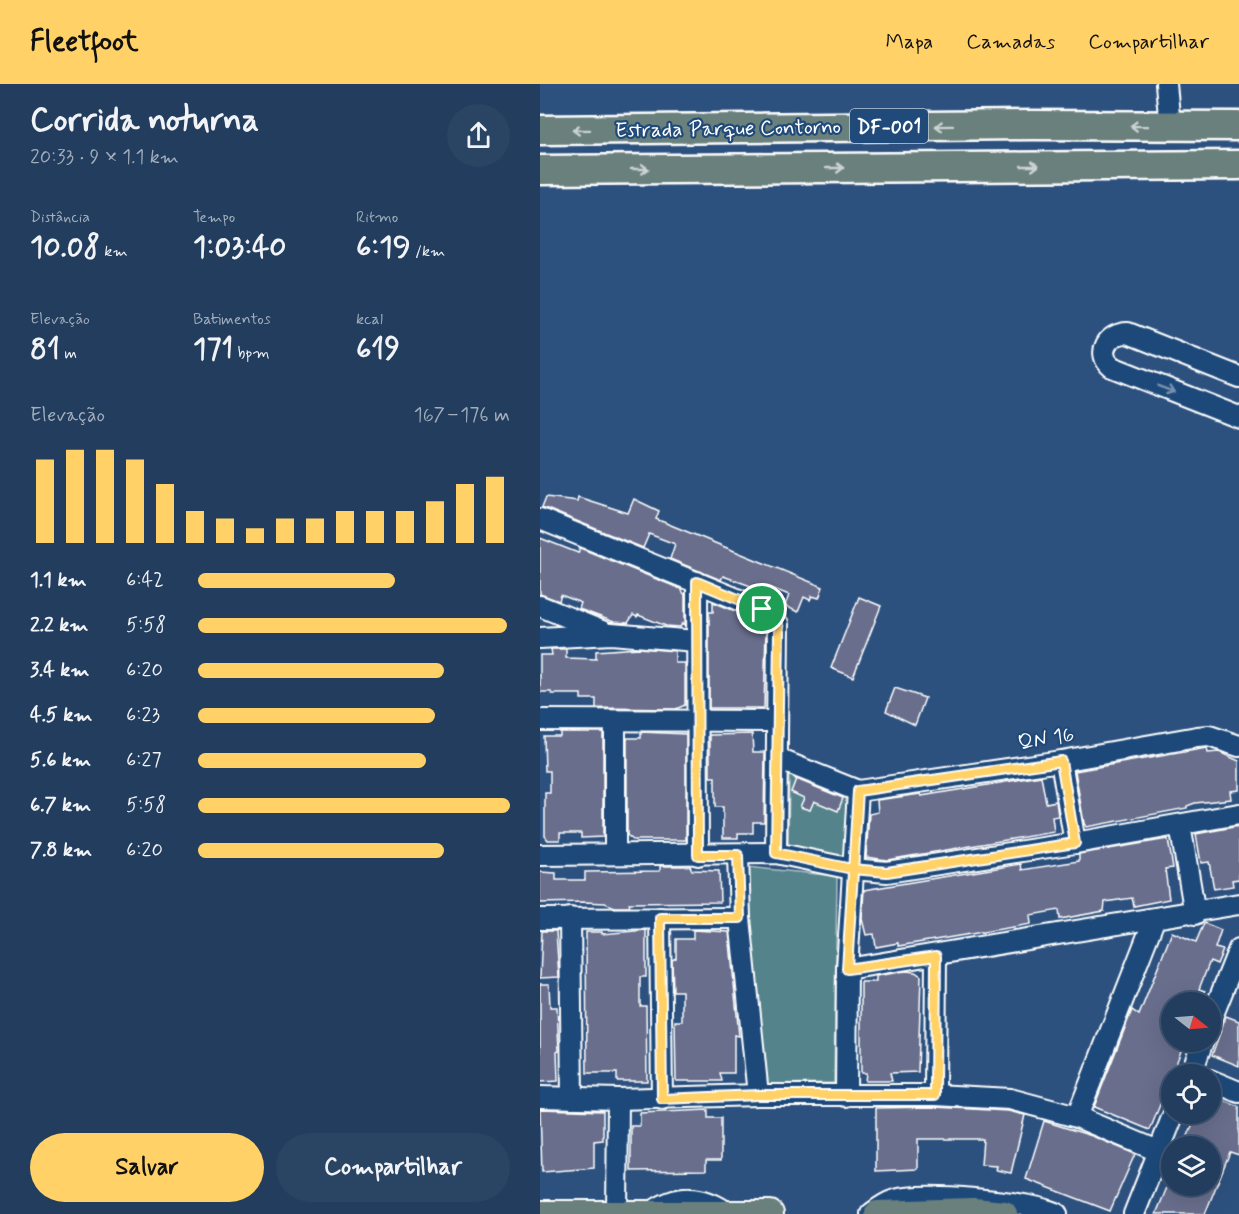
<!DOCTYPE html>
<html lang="pt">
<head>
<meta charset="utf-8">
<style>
	body { margin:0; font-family:Mynerve,sans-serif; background:#2a4464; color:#f1f3f6; height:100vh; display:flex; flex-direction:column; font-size:22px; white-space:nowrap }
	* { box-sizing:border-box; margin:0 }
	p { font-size:20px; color:#a2aebc }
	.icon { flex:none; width:33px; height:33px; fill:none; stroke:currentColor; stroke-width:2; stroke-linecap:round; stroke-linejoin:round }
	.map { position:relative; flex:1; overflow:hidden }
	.details { display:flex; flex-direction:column; background:#223d5e; width:540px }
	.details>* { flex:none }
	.needle { width:39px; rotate:107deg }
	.fabs { position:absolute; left:621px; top:908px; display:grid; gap:12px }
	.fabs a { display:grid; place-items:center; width:60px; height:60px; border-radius:50%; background:#223d5e; box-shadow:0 6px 24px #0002,0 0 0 2px #3f5673; font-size:30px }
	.pin { position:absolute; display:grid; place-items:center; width:51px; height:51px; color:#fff; margin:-26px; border:3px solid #fff; border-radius:50%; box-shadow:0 2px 6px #0007 }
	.round { display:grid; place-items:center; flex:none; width:63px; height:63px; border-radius:32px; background:#2a4464 }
	.summary { display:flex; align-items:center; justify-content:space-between; height:102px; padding:0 30px }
	h1 { font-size:33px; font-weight:700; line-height:45px }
	.stats { display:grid; grid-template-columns:repeat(3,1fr); gap:9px; height:102px; padding:6px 30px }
	.stats div { display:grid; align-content:center }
	.stats b { font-size:30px; font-weight:700 }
	.stats small { font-size:16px; font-weight:400 }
	.stats p { font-size:16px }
	.chart { height:168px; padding:12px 30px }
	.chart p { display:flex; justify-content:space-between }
	.chart svg { width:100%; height:108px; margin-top:6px; stroke:#ffd166; stroke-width:6 }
	.primary-button { display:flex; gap:12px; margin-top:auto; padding:12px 30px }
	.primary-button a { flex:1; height:69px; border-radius:36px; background:#ffd166; color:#111; font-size:24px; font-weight:700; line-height:69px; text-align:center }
	.primary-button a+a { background:#2a4464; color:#f1f3f6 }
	ul { padding:0 30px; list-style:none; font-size:20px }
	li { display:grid; grid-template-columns:96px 72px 1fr; align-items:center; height:45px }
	li i { height:15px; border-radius:8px; background:#ffd166 }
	header { display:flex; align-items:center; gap:36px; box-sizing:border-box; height:84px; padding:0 30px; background:#ffd166; color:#111 }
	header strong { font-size:28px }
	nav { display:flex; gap:33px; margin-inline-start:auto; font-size:21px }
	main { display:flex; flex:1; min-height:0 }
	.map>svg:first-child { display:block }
</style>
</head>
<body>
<header>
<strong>Fleetfoot</strong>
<nav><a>Mapa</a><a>Camadas</a><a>Compartilhar</a></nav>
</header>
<main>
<section class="details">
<div class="summary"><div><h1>Corrida noturna</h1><p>20:33 · 9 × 1.1 km</p></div><a class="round"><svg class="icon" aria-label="share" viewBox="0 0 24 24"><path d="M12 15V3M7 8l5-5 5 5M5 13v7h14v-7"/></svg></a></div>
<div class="stats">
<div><p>Distância</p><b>10.08<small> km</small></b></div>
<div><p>Tempo</p><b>1:03:40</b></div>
<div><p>Ritmo</p><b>6:19<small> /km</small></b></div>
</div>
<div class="stats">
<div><p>Elevação</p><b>81<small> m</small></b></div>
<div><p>Batimentos</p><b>171<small> bpm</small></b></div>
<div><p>kcal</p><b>619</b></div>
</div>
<div class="chart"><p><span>Elevação</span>167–176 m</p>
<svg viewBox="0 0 160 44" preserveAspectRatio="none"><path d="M5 44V10M15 44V6M25 44V6M35 44V10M45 44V20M55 44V31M65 44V34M75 44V38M85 44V34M95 44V34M105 44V31M115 44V31M125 44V31M135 44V27M145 44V20M155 44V17"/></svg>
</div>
<ul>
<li><b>1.1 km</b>6:42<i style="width:63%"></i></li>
<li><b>2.2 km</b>5:58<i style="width:99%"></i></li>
<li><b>3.4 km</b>6:20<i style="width:79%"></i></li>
<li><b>4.5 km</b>6:23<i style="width:76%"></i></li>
<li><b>5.6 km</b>6:27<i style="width:73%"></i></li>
<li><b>6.7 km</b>5:58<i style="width:100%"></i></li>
<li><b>7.8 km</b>6:20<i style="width:79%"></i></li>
</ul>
<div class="primary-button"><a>Salvar</a><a>Compartilhar</a></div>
</section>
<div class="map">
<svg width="699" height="1130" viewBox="0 0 699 1130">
	<rect width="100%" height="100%" fill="#2d517e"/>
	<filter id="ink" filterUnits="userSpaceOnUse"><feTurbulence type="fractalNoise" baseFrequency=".0167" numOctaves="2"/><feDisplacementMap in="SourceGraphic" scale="12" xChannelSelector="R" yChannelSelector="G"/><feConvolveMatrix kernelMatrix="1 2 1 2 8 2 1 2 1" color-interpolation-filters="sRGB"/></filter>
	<g filter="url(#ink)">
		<!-- green -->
		<g fill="#55838c" stroke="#aac1c6" stroke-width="1.5">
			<polygon points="249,689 312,715 303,777 248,761"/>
			<polygon points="206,783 297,792 294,999 225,1000"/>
		</g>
		<!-- building -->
		<g fill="#676e8c" stroke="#fff" stroke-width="1.5">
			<polygon points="6,413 37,417 38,413 88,429 94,415 119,427 116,435 283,503 279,514 272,512 270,516 264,513 258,528 245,522 249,511 224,501 222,506 183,492 181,496 130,475 135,460 109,450 103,464 2,423"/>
			<polygon points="0,454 38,469 40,464 141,505 145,511 145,543 143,539 140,543 126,542 98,531 97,533 93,531 88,539 74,538 39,525 41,519 21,511 19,517 0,510"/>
			<polygon points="319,513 341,522 313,593 291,584"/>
			<polygon points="173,518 215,535 218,543 226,545 224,624 169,624 169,528 173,528"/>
			<polygon points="99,564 135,567 135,579 145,579 145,621 136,625 56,624 56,615 41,615 41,610 12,610 11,608 0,608 0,571 12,571 11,565 26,565 26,574 56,575 56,567"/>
			<polygon points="355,604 385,614 375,641 346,627"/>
			<polygon points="20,648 63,648 63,753 41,754 41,749 20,749 20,756 8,756 5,752 5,709 10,709 10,687 5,687 4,652 20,652"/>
			<polygon points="101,648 146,650 146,756 93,756 87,751 87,654 101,654"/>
			<polygon points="212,650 213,668 225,668 224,738 213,738 213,749 198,749 198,754 183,754 183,723 175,723 175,693 170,693 170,651"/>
			<polygon points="667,664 668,669 679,668 699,677 699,706 690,707 691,715 655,719 647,722 647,724 546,743 544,739 535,687"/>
			<polygon points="501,692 506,719 516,717 518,732 512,733 514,748 347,776 326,773 329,730 338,728 337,716 381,710 381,712"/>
			<polygon points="256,695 303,714 298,727 274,717 270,726 260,723 264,714 251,708"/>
			<polygon points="699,742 699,795 692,796 693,802 674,805 669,778 661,779 656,750"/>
			<polygon points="628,755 633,784 625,785 629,815 594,822 592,814 565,818 564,827 520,835 519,826 490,831 491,840 358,862 358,859 336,863 334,850 326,851 322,835 324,806 481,780 482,786 526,779 539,777 539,770"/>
			<polygon points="120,782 150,782 152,786 179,787 180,818 89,819 90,823 75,823 65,819 45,818 0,819 0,788 16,789 16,796 45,796 45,788 120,787"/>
			<polygon points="664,839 681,846 675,864 683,866 677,880 670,877 659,905 665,907 661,918 632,918 632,957 645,957 610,1046 554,1023 592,926 599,931 632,848 656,858"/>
			<polygon points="106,846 106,893 100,893 100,922 106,922 107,997 77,997 77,989 47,989 46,848 62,848 62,850"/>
			<polygon points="153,846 189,848 199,952 194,951 194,989 180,989 182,997 136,997 135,937 142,937 142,907 133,907 132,876 136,874 136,855 153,855"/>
			<polygon points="2,847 16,847 19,893 0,894"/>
			<polygon points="366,887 375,888 381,892 378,988 350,989 352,997 325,997 326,989 321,989 321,898 336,898 336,892"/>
			<polygon points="0,900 9,900 10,923 17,923 19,967 17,968 18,997 0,998"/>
			<polygon points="686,932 699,937 699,982 672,971"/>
			<polygon points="670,1011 699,1023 699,1071 690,1068 665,1130 616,1130 628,1101 670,1101 670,1062 644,1062 657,1029 670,1029"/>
			<polygon points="395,1023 468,1027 485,1031 471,1089 456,1086 457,1082 441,1081 443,1055 378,1055 378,1085 336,1087 336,1024"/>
			<polygon points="0,1025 63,1027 63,1056 54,1057 54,1084 2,1088"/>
			<polygon points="168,1026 168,1034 181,1034 181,1076 166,1076 166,1086 91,1087 91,1042 100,1042 100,1029"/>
			<polygon points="504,1037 552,1052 595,1070 570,1127 486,1095"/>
		</g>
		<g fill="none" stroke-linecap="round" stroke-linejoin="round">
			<defs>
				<g id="minor">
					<polyline points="626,0 630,42"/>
					<path d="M699,293L588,249C568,249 555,269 572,283L699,333"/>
					<polyline points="0,435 222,525 238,540 236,769"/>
					<polyline points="157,498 158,771"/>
					<polyline points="0,522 64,548"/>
					<polyline points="0,554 71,550 156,557"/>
					<polyline points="0,636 237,637"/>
					<polyline points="238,675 318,707"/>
					<polyline points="521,677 535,759"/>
					<polyline points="318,707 521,677 657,653 669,652 699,662"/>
					<polyline points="640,741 655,830"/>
					<polyline points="75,770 75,637"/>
					<polyline points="0,771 236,769 312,785 347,788 535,759 699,730"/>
					<polyline points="198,771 200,834 218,1011"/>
					<polyline points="30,834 32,1014"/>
					<polyline points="120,834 122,1015"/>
					<polyline points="0,835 200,834"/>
					<polyline points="307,885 699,820"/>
					<polyline points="670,938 699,865"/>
					<polyline points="651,990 663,957"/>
					<polyline points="670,996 699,1008"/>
					<polyline points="395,1011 396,872"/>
					<polyline points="306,1012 307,885 318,707"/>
					<polyline points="0,1013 78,1015 218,1011 395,1011 470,1015 537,1033 618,1067"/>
					<polyline points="537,1033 614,836"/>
					<polyline points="77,1129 78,1015"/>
					<path d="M111,1129C136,1110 163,1110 189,1130"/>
					<path d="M331,1130C339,1124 345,1119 355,1116C383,1108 491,1117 517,1130"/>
					<polyline points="594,1130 634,1029"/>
				</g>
				<g id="major">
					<polyline points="0,1130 230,1130"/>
					<polyline points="338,1130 433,1127 464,1130"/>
				</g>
				<g id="highway">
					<polyline points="0,46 492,41 699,42"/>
					<polyline points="0,86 699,81"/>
				</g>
			</defs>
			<!-- minor casing -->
			<use href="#minor" stroke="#fff" stroke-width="24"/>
			<!-- major casing -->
			<use href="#major" stroke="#fff" stroke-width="30"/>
			<!-- highway casing -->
			<use href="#highway" stroke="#fff" stroke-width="33"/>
			<!-- minor -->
			<use href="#minor" stroke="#1f4a7a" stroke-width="20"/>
			<!-- major -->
			<use href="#major" stroke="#6a807d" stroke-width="26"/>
			<!-- highway -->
			<use href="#highway" stroke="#6a807d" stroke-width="28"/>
		</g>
		<!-- one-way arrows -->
		<defs><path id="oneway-shaft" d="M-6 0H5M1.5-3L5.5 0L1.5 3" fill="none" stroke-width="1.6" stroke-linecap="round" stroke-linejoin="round" transform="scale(1.5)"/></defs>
		<g stroke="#cbd3d2">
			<use href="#oneway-shaft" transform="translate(404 42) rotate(179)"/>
			<use href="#oneway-shaft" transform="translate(599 42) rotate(-179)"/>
			<use href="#oneway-shaft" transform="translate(41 46) rotate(179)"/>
			<use href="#oneway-shaft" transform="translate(490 82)"/>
			<use href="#oneway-shaft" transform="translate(295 84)"/>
			<use href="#oneway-shaft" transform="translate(100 85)"/>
		</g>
		<use stroke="#7992af" href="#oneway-shaft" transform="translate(626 305) rotate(21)"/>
	</g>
	<g fill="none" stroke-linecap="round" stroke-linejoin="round" filter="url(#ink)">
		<defs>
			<polyline id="route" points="222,525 157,498 158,771 198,771 200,834 120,834 122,1015 218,1011 395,1011 396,872 307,885 318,707 521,677 535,759 347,788 312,785 236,769 239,548 238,540 222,525"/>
		</defs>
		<!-- route casing -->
		<use href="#route" stroke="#fff" stroke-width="12"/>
		<!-- route -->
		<use href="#route" stroke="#ffd166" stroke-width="8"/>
	</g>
	<g text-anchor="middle" stroke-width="4.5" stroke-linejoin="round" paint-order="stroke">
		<!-- shield labels -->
		<rect fill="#1f4a7a" stroke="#bcc9d7" stroke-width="1.5" x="310" y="25" width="78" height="34" rx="4.5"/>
		<g font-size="20" font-weight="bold" fill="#fff">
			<text x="349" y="49">DF-001</text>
		</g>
		<!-- street labels -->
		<g font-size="21" fill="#fff" stroke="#1f4a7a">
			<text transform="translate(188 44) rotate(-1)" y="7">Estrada Parque Contorno</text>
			<text transform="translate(506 654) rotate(-9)" y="7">QN 16</text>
		</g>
	</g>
</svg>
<div class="fabs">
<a><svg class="needle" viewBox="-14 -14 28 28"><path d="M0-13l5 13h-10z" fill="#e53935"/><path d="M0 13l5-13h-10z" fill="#a2aebc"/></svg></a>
<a><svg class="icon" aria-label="locate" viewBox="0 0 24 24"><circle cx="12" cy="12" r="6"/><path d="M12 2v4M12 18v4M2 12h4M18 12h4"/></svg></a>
<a><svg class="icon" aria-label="layers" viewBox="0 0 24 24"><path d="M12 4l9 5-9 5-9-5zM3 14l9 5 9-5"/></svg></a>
</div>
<div class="pin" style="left:222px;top:525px;background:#1e9e55"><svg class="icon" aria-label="arrive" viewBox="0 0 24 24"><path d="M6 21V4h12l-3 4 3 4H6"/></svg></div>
</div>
</main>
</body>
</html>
